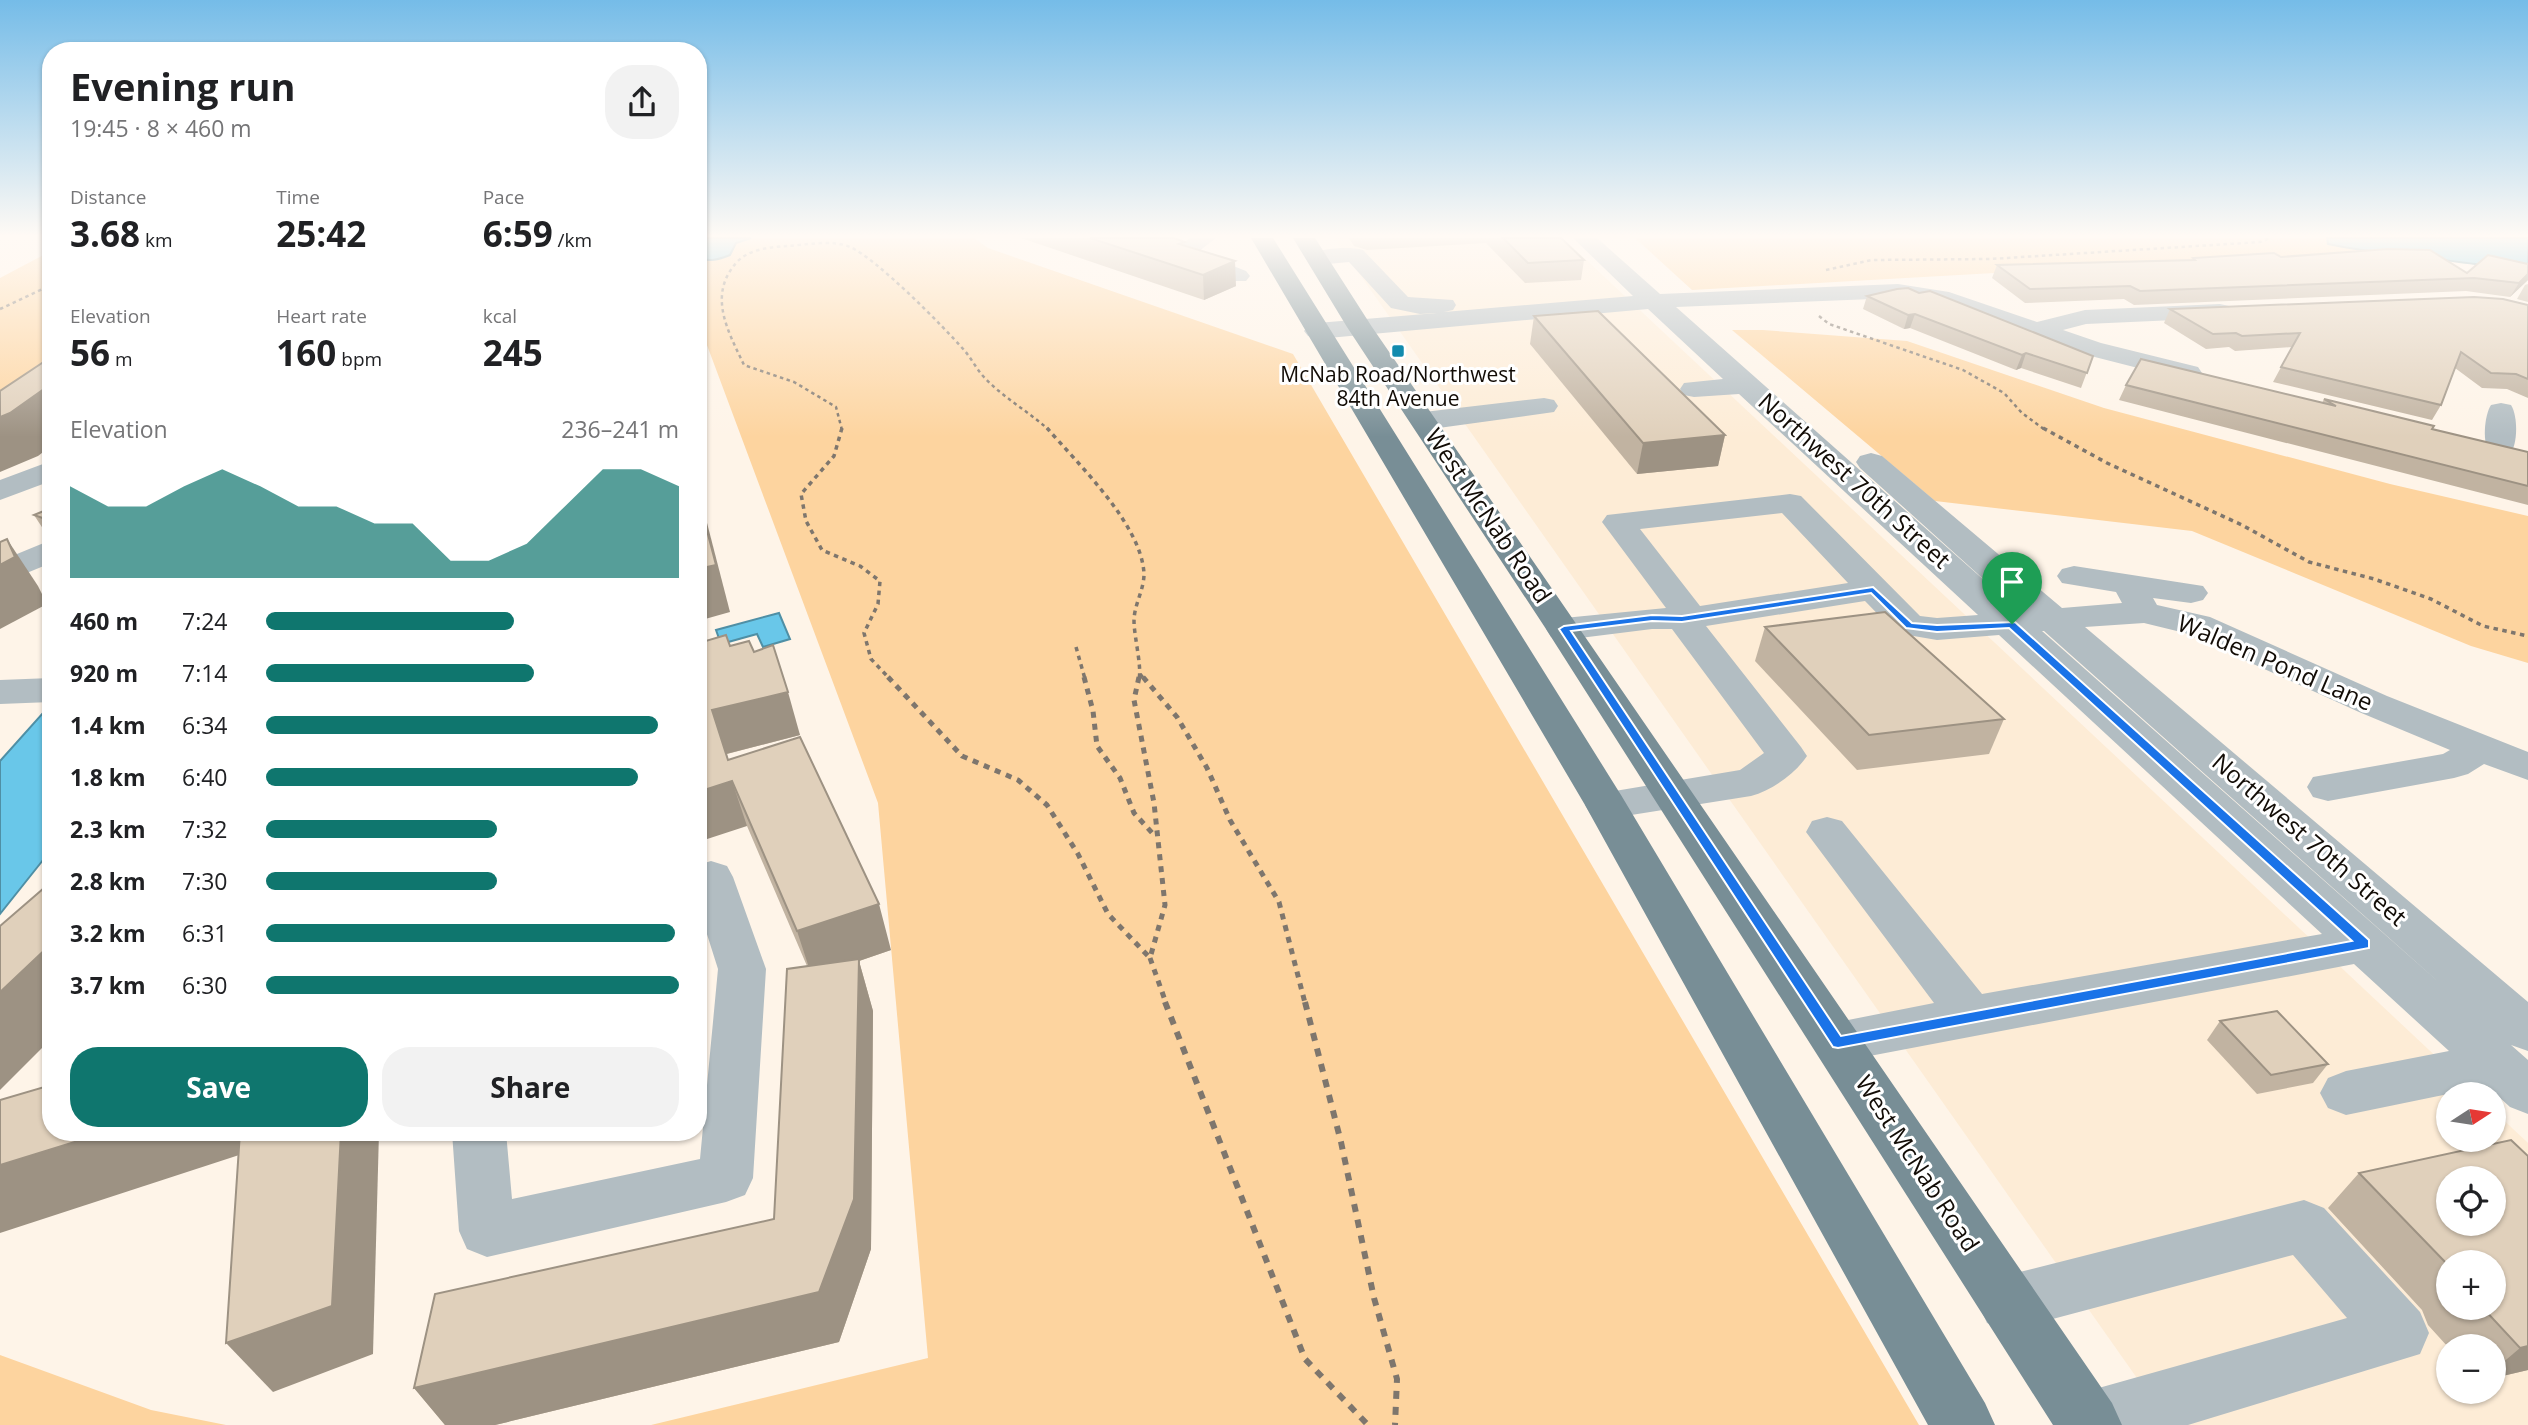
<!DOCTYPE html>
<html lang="en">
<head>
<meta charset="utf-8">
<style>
	body { margin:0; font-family:"Open Sans",sans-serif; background:#f2f2f2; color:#202124; height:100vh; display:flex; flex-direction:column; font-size:26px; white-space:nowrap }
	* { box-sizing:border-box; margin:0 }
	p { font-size:23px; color:#757577 }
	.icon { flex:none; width:38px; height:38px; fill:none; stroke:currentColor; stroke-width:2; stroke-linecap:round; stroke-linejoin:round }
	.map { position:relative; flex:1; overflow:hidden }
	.drawer { position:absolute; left:42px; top:42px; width:665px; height:1099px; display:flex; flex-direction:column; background:#fff; border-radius:28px; box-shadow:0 2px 5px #0004 }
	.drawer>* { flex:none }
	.needle { width:46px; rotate:78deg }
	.buttons { position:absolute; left:2436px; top:1082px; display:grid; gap:14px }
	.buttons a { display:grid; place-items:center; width:70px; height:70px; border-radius:50%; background:#fff; box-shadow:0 2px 5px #0004; font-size:35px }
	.pin { position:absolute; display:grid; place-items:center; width:60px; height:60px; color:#fff; margin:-72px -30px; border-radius:50% 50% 50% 0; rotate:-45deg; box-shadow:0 0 7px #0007 }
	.pin .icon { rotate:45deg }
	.round { display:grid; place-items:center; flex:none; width:74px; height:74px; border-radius:28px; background:#f2f2f2 }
	.overview { display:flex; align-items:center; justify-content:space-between; height:119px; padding:0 28px }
	h1 { font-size:38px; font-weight:700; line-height:52px }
	.figures { display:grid; grid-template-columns:repeat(3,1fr); gap:10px; height:119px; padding:7px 28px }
	.figures div { display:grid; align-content:center }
	.figures b { font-size:35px; font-weight:700 }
	.figures small { font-size:19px; font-weight:400 }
	.figures p { font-size:19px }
	.chart { height:196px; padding:14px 28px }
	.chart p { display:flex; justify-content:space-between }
	.chart svg { width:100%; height:126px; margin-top:7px; fill:#0f766e; opacity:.7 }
	.cta { display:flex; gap:14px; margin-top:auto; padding:14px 28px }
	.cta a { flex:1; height:80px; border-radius:28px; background:#0f766e; color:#fff; font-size:28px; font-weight:700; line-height:80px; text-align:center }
	.cta a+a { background:#f2f2f2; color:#202124 }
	ul { padding:0 28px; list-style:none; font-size:23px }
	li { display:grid; grid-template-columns:112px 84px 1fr; align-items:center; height:52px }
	li i { height:18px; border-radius:9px; background:#0f766e }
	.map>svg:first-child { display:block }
</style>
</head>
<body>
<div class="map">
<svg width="2528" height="1425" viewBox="0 0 2528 1425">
	<rect width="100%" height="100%" fill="#fef4e8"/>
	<!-- built -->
	<path fill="#fdecd6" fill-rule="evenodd" d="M1334,238H1563L2476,1094H2448V1139H2494V1111L2528,1143V1425H2170ZM2448,1178H2494V1223H2448ZM2448,1262H2494V1307H2448ZM2448,1346H2494V1391H2448Z"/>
	<!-- green -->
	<g fill="#fdd49f">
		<polygon points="698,238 974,238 988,248 1293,354 1919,1425 651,1425 928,1358 878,803 698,321"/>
		<polygon points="1635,238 2528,238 2528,243 1692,290"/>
		<polygon points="51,251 51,397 0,423 0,278"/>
		<polygon points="1732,330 1763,330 1907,341 2104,408 2390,484 2528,516 2528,663 2471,646 2192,531 1935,501"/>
		<polygon points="0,1355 151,1410 226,1425 0,1425"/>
	</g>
	<!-- water -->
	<g fill="#69c7e9" stroke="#4f8fa5" stroke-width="2">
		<path d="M698,238H751L736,243L730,255C720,259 708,263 698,257Z"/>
		<path d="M2327,238H2528V274C2462,258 2394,258 2328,244Z"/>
		<polygon points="779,613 790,639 763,647 757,634 721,644 716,630"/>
		<polygon points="51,704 51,850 0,914 0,761"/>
	</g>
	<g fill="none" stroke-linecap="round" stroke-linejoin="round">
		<!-- path-far3 -->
		<g stroke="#7e766d" stroke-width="2.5" stroke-dasharray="3.5 3.5" stroke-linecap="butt">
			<polyline points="1826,270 1872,260 1990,259 2260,242 2270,238"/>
			<polyline points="0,309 51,285"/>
			<polyline points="1819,316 1829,324 1963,370 2004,393 2022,413 2045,430"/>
			<path d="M842,430L836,407L794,382L744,365C728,331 707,295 737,262C749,249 770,247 787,246C806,245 832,239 850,247C876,258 944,327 964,350C971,358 976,368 983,376C1002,397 1028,411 1049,430"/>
		</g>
		<!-- path-far2 -->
		<g stroke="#7e766d" stroke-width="3.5" stroke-dasharray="4.5 4.5" stroke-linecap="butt">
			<polyline points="842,428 834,456 801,494 806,521 822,550 860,566 880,581 878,604 864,633 871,659 890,679"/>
			<path d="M1047,428C1078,464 1142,525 1144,574C1144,590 1134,605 1134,621C1134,636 1142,667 1139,679"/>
			<polyline points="2043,428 2107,463 2242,525 2309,562 2374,579 2431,599 2483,626 2528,636"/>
			<polyline points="1076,647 1085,679"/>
			<polyline points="1140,674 1144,679"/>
		</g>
		<!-- path-far1 -->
		<g stroke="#7e766d" stroke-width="5" stroke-dasharray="6 6" stroke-linecap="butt">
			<polyline points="888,677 962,756 1018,780 1047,805 1078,854 1108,914 1150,958"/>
			<polyline points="1084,677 1093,711 1097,746 1120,778 1134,813 1155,836"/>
			<polyline points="1139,677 1134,700 1154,803 1165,905 1150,958"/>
			<polyline points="1143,677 1177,717 1207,768 1230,820 1279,902 1305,1003"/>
			<polyline points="1150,958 1166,1003"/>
		</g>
		<!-- path -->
		<g stroke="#7e766d" stroke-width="6" stroke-dasharray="8 8" stroke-linecap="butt">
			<polyline points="1165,1002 1305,1359 1368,1425"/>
			<polyline points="1305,1002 1341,1142 1374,1298 1397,1379 1395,1425"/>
		</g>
		<!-- minor -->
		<g fill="#b2bdc2" fill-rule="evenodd">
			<polygon points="1190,238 1216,238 1198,252 1246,271 1250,276 1246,281 1230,281 1173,258 1170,253"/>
			<path d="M1573,238H1597L1660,294L1898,284L1949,292L2037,322L2085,310L2220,304L2229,306L2232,311L2229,316L2220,318L2086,324L2063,330L2101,343L2198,367L2202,373L2198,379L2189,381L2083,354L1936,304L1898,298L1676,307L2020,612L1860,468L1856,462L1860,456L1871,453L1882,456L2062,608L2122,603L2116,592L2062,583L2057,576L2062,569L2074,566L2203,586L2208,593L2203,600L2191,603L2153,598L2157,605L2210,617L2387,696L2528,752V780L2484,764L2468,774L2454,778L2328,801L2313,797L2307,787L2313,777L2443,754L2450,750L2359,712L2185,633L2144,623L2085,627L2528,1002V1051L2511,1045L2528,1060V1114L2510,1107L2487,1086L2346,1115L2328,1108L2320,1093L2328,1078L2346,1071L2449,1051L2354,964L1838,1062L1820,1056L1813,1042L1820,1028L1838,1022L1934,1003L1806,832L1812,821L1827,817L1842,821L1982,994L2322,934L1999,635L1937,640L1896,633L1865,601L1706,626L1801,747L1807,756C1795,774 1772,790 1751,796L1606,819L1591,815L1585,805L1591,795L1740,770L1764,753L1672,629H1652L1564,640L1551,637L1546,629L1551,621L1564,618L1666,608L1602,522L1607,515L1790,494L1801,496L1920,616L1937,618L1978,615L1739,394L1694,397L1684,395L1680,389L1684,383L1723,379L1648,309L1317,339L1308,336L1304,331L1308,326L1317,323L1437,313L1420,314L1391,308L1349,262L1317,265L1309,263L1306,258L1309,253C1325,249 1347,246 1363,250L1408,297L1453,300L1456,305L1453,310L1444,312L1633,296ZM1782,513L1848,583L1700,606L1640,529ZM2042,631H2044L2442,985Z"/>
			<polygon points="1544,398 1554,400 1558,406 1554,412 1424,430 1414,427 1410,421 1414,415 1424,412"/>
			<path d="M2501,403L2511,405C2518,416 2518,444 2510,454L2500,457L2490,454C2482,444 2484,416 2491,405Z"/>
			<polygon points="51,461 51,481 0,500 0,480"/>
			<polygon points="51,540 51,563 0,584 0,561"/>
			<polygon points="51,678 51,702 0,704 0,680"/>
			<polygon points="711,861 727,866 733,877 766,969 753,1178 745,1195 726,1202 487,1257 467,1249 459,1231 452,1132 506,1132 512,1199 700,1159 718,969 698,906 698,865"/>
			<polygon points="2304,1200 2324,1208 2420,1312 2429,1333 2420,1354 2188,1425 2057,1425 2066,1401 2088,1391 2347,1318 2293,1255 2008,1331 1987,1323 1978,1303 1987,1283 2008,1275"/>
		</g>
		<!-- major -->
		<g fill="#788e96" fill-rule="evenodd">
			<polygon points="1251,238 1273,238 1621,795 1985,1403 1995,1425 1928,1425 1585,805"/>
			<polygon points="1293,238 1315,238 1372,327 2112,1403 2122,1425 2053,1425 1546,629 1347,327"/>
		</g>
	</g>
	<!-- wall -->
	<g fill="#c1b3a1" fill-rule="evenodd">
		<polygon points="1021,238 1174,238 1236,286 1204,300"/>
		<polygon points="1349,238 1561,238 1584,260 1581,280 1525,283 1486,243 1367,250 1354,246"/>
		<polygon points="2281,257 2467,273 2528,280 2510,297 2466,291 2134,305 2124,299 2025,303 1992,278 1997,265"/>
		<polygon points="2528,284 2528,302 2517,299 2525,285"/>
		<polygon points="1919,293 2093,356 2081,388 2021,368 2016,370 1910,328 1904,329 1863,309 1867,296"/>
		<polygon points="2528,305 2528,398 2507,389 2482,388 2455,368 2441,405 2432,420 2273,382 2292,347 2235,351 2229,347 2206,349 2164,323 2170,309"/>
		<polygon points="1534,316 1725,435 1718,466 1637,474 1530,344"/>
		<polygon points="2126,385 2322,403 2324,399 2432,429 2528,452 2528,505 2119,400"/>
		<polygon points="51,508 51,541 34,515"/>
		<polygon points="1765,627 2004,719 1989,754 1857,770 1755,661"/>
		<polygon points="698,634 706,641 754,652 800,735 727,754 728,760 891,950 859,961 873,1011 871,1249 839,1342 495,1425 445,1425 414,1388 774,1219 807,966 747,826 698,792"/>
		<polygon points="2220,1021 2328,1064 2313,1083 2257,1094 2207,1040"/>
		<path d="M2528,1156V1370L2494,1378V1346H2448V1347L2428,1325L2422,1310L2328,1208L2359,1173ZM2448,1262L2494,1307H2448Z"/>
	</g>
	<!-- shaded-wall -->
	<g fill="#9d9283">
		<polygon points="1235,261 1236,286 1204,300 1203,275"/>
		<polygon points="2528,274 2528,280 2510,297 2519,283"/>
		<polygon points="1915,314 1910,328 1904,329 1908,315"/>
		<polygon points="2026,353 2021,368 2016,370 2022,355"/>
		<polygon points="51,384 51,446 38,456 0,472 0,417"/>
		<polygon points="1725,435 1718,466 1637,474 1643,443"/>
		<polygon points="698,488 730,612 698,621"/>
		<polygon points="7,539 38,586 47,604 0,629 0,565"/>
		<polygon points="788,692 800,735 726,754 712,710"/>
		<polygon points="732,781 747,826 698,842 698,792"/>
		<polygon points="879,904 891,950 859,961 873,1011 871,1249 839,1342 495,1425 445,1425 414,1388 819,1292 812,977 797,931"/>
		<polygon points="51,944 51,1039 0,1090 0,992"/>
		<polygon points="107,1132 275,1132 282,1141 0,1233 0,1165"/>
		<polygon points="341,1132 379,1132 373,1354 273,1392 226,1343"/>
		<polygon points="2528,1346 2528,1370 2494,1378 2494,1370 2520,1348"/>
	</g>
	<!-- building -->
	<g fill="#e0d0bb" stroke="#9d9283" stroke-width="2" fill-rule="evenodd">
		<polygon points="1090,238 1174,238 1185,242 1179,244 1235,261 1203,275"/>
		<polygon points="1503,238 1561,238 1584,260 1528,263"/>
		<polygon points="2388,249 2430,250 2467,273 2488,255 2528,264 2528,274 2519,283 2474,278 2140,291 2130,286 2030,289 1997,265 2195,260 2193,258 2274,253 2281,257"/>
		<polygon points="1908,288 1919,293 1930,291 2093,356 2087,373 2026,353 2022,355 1915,314 1908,315 1867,296 1897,289"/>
		<polygon points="2474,297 2503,299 2528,305 2528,379 2516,374 2491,373 2461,352 2441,405 2281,367 2300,333 2242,336 2236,333 2213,334 2170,309"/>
		<polygon points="1598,311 1725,435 1643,443 1534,316"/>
		<polygon points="51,357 51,384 10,413 0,417 0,391"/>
		<polygon points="2141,359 2336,406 2324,399 2434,426 2432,429 2528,452 2528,486 2126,385"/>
		<polygon points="698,496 716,565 698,569"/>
		<polygon points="51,508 51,521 34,515"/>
		<polygon points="7,539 15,557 0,565 0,542"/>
		<polygon points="1885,612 2004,719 1869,735 1765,627"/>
		<polygon points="698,634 706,641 726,635 730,646 749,641 754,652 773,645 788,692 712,710 728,760 800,737 879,904 797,931 732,781 698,792 698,743 701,742 698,738"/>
		<polygon points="51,882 51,944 0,992 0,926"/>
		<polygon points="859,959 854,1199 819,1292 414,1388 435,1294 774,1219 787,969"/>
		<polygon points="2277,1011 2328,1064 2271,1075 2220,1021"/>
		<polygon points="51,1085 51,1132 107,1132 0,1165 0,1100"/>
		<polygon points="240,1132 341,1132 332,1306 226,1343"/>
		<path d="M2511,1140L2528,1156V1346L2520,1348L2482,1307H2494V1262H2448V1265L2359,1173ZM2448,1178H2494V1223H2448Z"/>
	</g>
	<!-- sky -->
	<linearGradient id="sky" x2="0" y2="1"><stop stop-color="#75bce8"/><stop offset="0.54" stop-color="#fffaf5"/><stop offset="1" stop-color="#fffaf5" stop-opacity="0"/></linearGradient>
	<rect width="2528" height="437" fill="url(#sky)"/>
	<!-- route -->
	<path fill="#1a73e8" stroke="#fff" stroke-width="2" fill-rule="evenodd" d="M1873,587L1912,623L1937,625L2015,622L2369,940V948L1838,1048L1833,1047L1559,629L1564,626L1652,615L1682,616ZM1871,593L1906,628L1937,632L2009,628L2352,941L1841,1036L1571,631L1652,621L1682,622Z"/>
	<!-- markers -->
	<rect fill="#128bae" stroke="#fff" stroke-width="2.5" x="1391" y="344" width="14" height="14" rx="3.5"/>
	<g text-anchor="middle" stroke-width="6" stroke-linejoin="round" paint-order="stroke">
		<!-- far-poi labels -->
		<g font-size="21" fill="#120c06" stroke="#fff">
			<text x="1398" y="382">McNab Road/Northwest<tspan x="1398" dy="24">84th Avenue</tspan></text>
		</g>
		<!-- street labels -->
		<g font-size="24" fill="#120c06" stroke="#fff">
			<text transform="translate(1854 481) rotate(42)" y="8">Northwest 70th Street</text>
			<text transform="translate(1488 516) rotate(56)" y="8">West McNab Road</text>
			<text transform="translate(2275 663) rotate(23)" y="8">Walden Pond Lane</text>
			<text transform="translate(2309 840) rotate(41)" y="8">Northwest 70th Street</text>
			<text transform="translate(1917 1164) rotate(57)" y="8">West McNab Road</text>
		</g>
	</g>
</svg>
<div class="buttons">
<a><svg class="needle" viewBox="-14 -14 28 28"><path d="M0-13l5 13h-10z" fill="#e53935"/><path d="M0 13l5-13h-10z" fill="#757577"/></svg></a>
<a><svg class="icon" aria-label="locate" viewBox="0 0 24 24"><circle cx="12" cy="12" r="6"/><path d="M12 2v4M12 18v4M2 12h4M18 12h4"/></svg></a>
<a>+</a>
<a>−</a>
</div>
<div class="pin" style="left:2012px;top:624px;background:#1e9e55"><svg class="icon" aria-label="arrive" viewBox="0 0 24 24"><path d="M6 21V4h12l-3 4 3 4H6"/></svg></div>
<section class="drawer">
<div class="overview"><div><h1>Evening run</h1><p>19:45 · 8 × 460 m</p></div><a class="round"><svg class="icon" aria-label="share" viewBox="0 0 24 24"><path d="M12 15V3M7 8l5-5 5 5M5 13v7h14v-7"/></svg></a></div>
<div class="figures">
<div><p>Distance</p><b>3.68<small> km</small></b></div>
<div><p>Time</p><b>25:42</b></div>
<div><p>Pace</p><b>6:59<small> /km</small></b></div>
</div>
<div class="figures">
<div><p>Elevation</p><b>56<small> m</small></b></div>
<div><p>Heart rate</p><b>160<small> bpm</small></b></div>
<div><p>kcal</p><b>245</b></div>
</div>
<div class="chart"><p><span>Elevation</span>236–241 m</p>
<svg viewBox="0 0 160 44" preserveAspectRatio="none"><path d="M0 44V12L10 19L20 19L30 12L40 6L50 12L60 19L70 19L80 25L90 25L100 38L110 38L120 32L130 19L140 6L150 6L160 12V44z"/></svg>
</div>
<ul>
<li><b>460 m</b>7:24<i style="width:60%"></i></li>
<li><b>920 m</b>7:14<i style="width:65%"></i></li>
<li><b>1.4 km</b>6:34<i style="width:95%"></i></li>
<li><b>1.8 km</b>6:40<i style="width:90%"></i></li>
<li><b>2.3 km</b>7:32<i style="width:56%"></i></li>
<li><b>2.8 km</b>7:30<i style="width:56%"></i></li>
<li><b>3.2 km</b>6:31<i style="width:99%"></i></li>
<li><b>3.7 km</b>6:30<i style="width:100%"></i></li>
</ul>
<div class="cta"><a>Save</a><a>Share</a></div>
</section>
</div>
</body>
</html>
